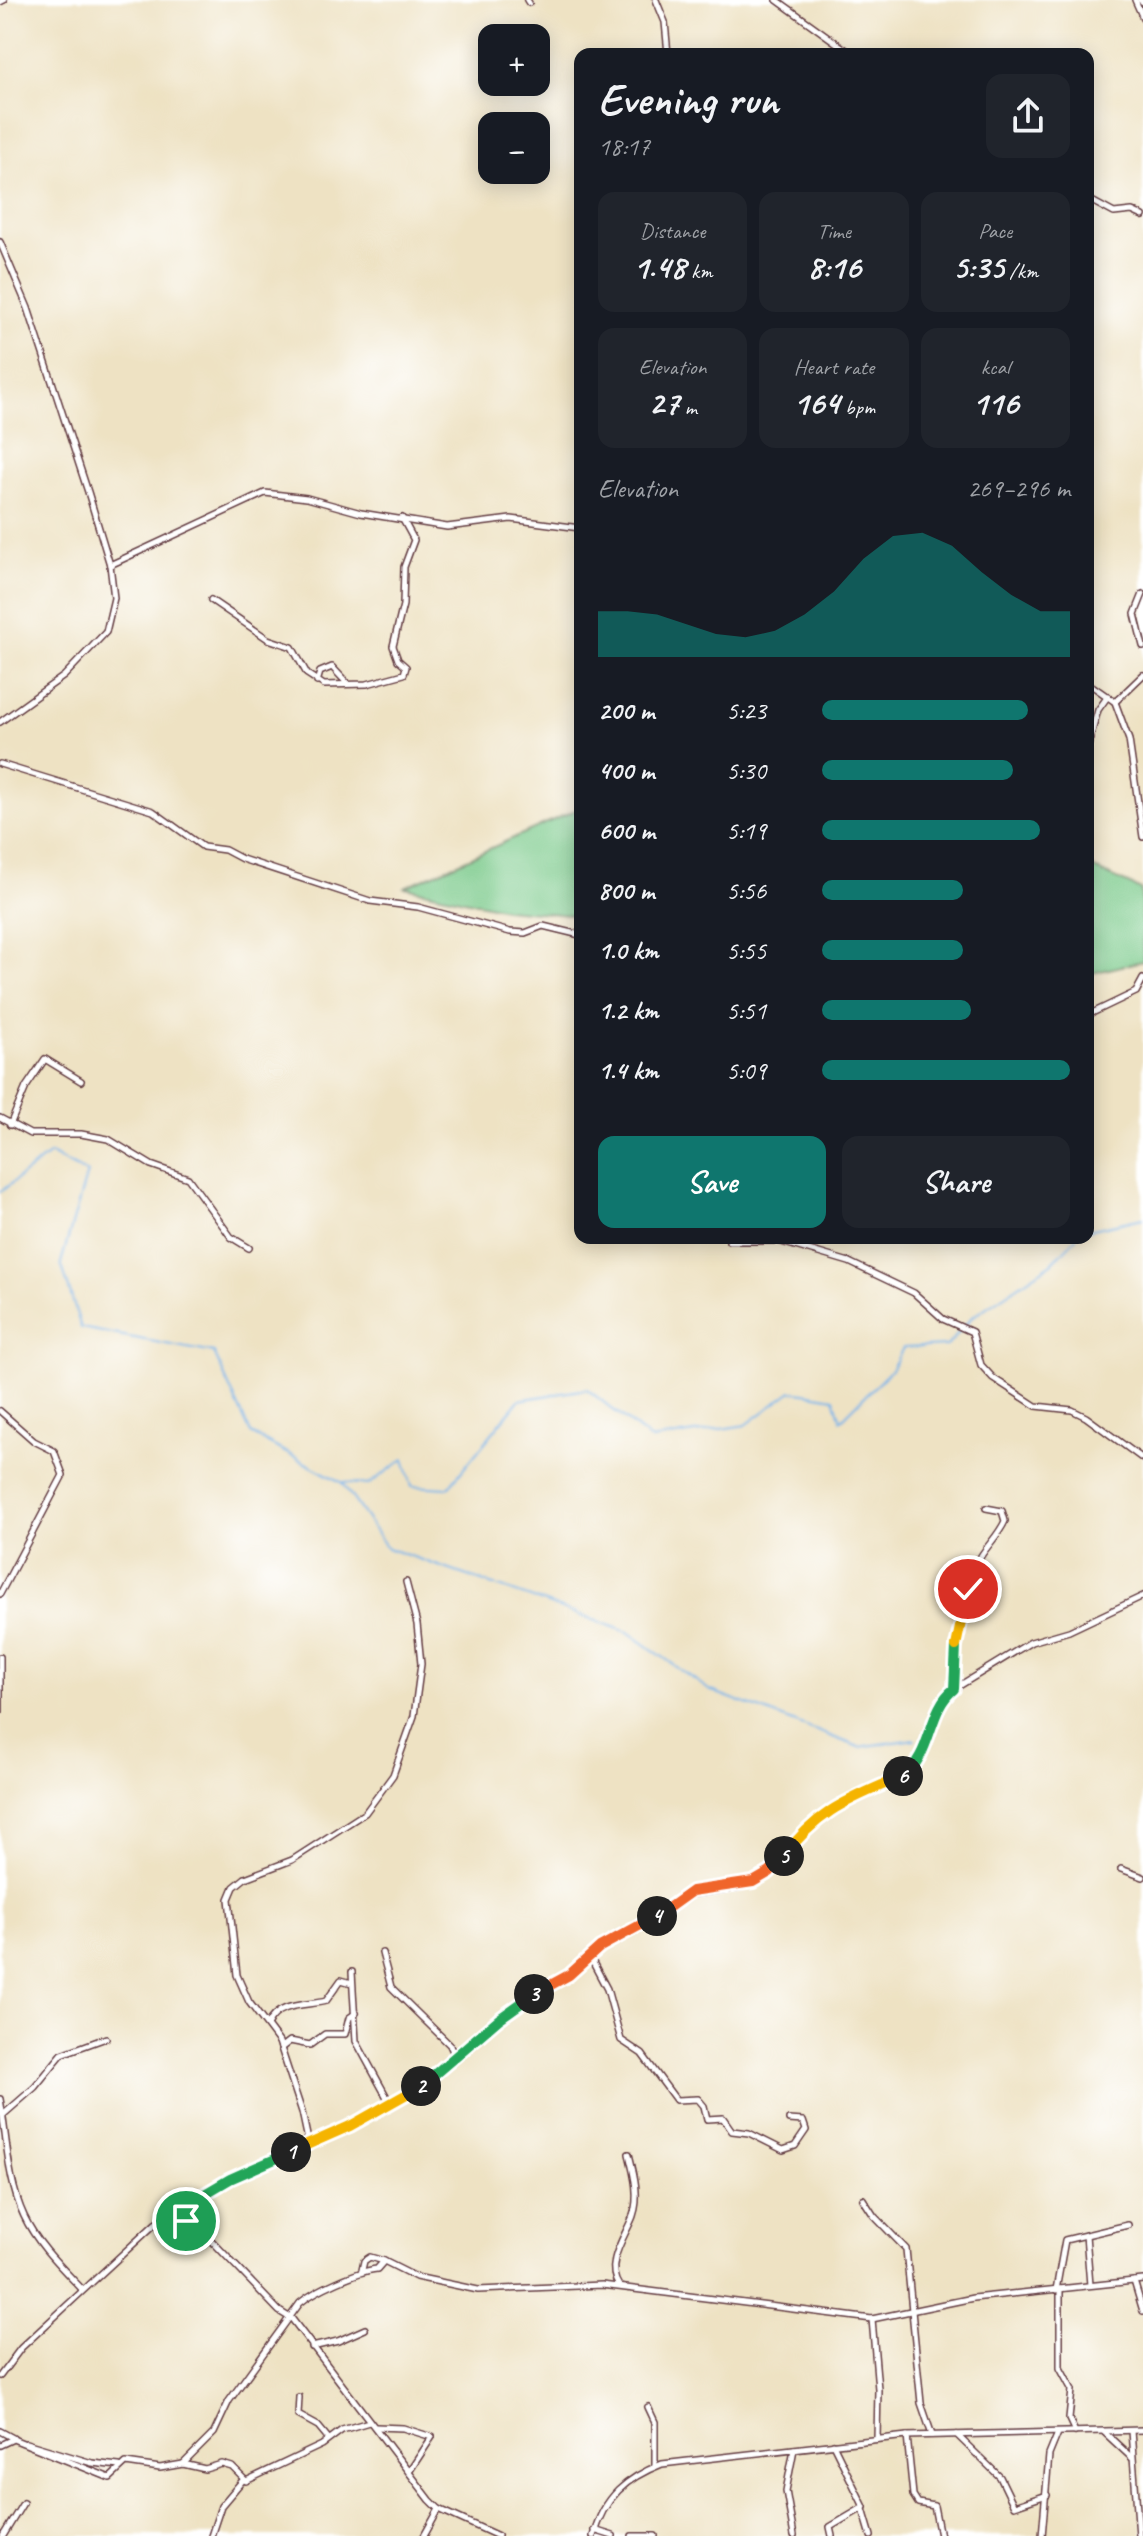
<!DOCTYPE html>
<html lang="en">
<head>
<meta charset="utf-8">
<style>
	body { margin:0; font-family:Caveat,sans-serif; background:#20242c; color:#f1f3f6; height:100vh; display:flex; flex-direction:column; font-size:30px; white-space:nowrap }
	* { box-sizing:border-box; margin:0 }
	p { font-size:26px; color:#9ea1a6 }
	.icon { flex:none; width:44px; height:44px; fill:none; stroke:currentColor; stroke-width:2; stroke-linecap:round; stroke-linejoin:round }
	.map { position:relative; flex:1; overflow:hidden }
	.sheet { position:absolute; left:574px; top:48px; width:520px; height:1196px; display:flex; flex-direction:column; background:#171b24; border-radius:16px; box-shadow:0 4px 20px #0003 }
	.sheet>* { flex:none }
	.tools { position:absolute; left:478px; top:24px; display:grid; gap:16px }
	.tools a { display:grid; place-items:center; width:72px; height:72px; border-radius:16px; background:#171b24; box-shadow:0 4px 20px #0003; font-size:40px }
	.pin { position:absolute; display:grid; place-items:center; width:68px; height:68px; color:#fff; margin:-34px; border:4px solid #fff; border-radius:50%; box-shadow:0 2px 8px #0007 }
	.km { position:absolute; width:40px; height:40px; margin:-20px; border-radius:50%; background:#222; color:#fff; font-size:22px; line-height:40px; text-align:center }
	.round { display:grid; place-items:center; flex:none; width:84px; height:84px; border-radius:16px; background:#20242c }
	.headline { display:flex; align-items:center; justify-content:space-between; height:136px; padding:0 24px }
	h1 { font-size:44px; font-weight:600; line-height:60px }
	.stats { display:grid; grid-template-columns:repeat(3,1fr); gap:12px; height:136px; padding:8px 24px }
	.stats div { display:grid; align-content:center; border-radius:16px; background:#20242c; text-align:center }
	.stats b { font-size:34px; font-weight:600 }
	.stats small { font-size:22px; font-weight:400 }
	.stats p { font-size:22px }
	.chart { height:224px; padding:16px 24px }
	.chart p { display:flex; justify-content:space-between }
	.chart svg { width:100%; height:144px; margin-top:8px; fill:#0f766e; opacity:.7 }
	.primary-button { display:flex; gap:16px; margin-top:auto; padding:16px 24px }
	.primary-button a { flex:1; height:92px; border-radius:16px; background:#0f766e; color:#fff; font-size:32px; font-weight:600; line-height:92px; text-align:center }
	.primary-button a+a { background:#20242c; color:#f1f3f6 }
	ul { padding:0 24px; list-style:none; font-size:26px }
	li { display:grid; grid-template-columns:128px 96px 1fr; align-items:center; height:60px }
	li i { height:20px; border-radius:10px; background:#0f766e }
	.map>svg:first-child { display:block }
</style>
</head>
<body>
<div class="map">
<svg width="1143" height="2536" viewBox="0 0 1143 2536">
	<rect width="100%" height="100%" fill="#fff"/>
	<filter id="ink" filterUnits="userSpaceOnUse"><feTurbulence type="fractalNoise" baseFrequency=".0125" numOctaves="2"/><feDisplacementMap in="SourceGraphic" scale="16" xChannelSelector="R" yChannelSelector="G"/><feConvolveMatrix kernelMatrix="1 2 1 2 8 2 1 2 1" color-interpolation-filters="sRGB"/></filter>
	<filter id="wash" filterUnits="userSpaceOnUse"><feTurbulence type="fractalNoise" baseFrequency=".006" numOctaves="4" result="noise"/><feDisplacementMap in="SourceGraphic" scale="32" xChannelSelector="R" yChannelSelector="G"/><feGaussianBlur stdDeviation="1.8" result="paint"/><feColorMatrix in="noise" values="0 0 0 0 0 0 0 0 0 0 0 0 0 0 0 0 0 1.4 0 .05"/><feComposite in="paint" operator="in"/></filter>
	<g filter="url(#wash)">
		<rect width="100%" height="100%" fill="#eee2c3"/>
		<!-- green -->
		<g fill="#7bca8b" stroke="#62745b" stroke-width="2">
			<polygon points="580,808 580,916 505,909 405,887"/>
			<polygon points="1088,866 1141,890 1143,961 1088,974"/>
		</g>
		<g fill="none" stroke-linecap="round" stroke-linejoin="round">
			<!-- stream -->
			<g stroke="#77b3e9" stroke-width="2">
				<polyline points="0,1192 50,1154 87,1173 61,1263 81,1328 214,1353 251,1434 341,1482 368,1485 404,1459 412,1486 448,1488 519,1400 587,1389 651,1440 746,1425 792,1391 834,1398 841,1420 891,1370 903,1348 947,1346 972,1317 1052,1263 1076,1238"/>
				<polyline points="1088,1230 1143,1218"/>
				<polyline points="342,1483 387,1548 628,1632 709,1690 859,1747 915,1739"/>
			</g>
		</g>
	</g>
	<g filter="url(#ink)">
		<g fill="none" stroke-linecap="round" stroke-linejoin="round">
			<defs>
				<g id="street">
					<polyline points="527,0 529,3"/>
					<polyline points="656,0 665,22 668,54"/>
					<polyline points="777,0 852,54"/>
					<polyline points="1135,0 1143,18"/>
					<polyline points="1140,0 1143,2"/>
					<polyline points="0,2 4,0"/>
					<polyline points="1088,199 1114,213 1132,211 1143,216"/>
					<polyline points="0,242 28,308 88,492 110,565 114,598 106,632 64,676 0,722"/>
					<polyline points="110,565 265,493 307,498 361,513 447,527 511,519 580,528"/>
					<polyline points="1143,594 1135,614 1143,646"/>
					<polyline points="211,600 268,639 292,647 307,674 324,685 367,684 404,674 406,667 398,660 393,646 403,605 404,567 414,540 402,518"/>
					<polyline points="317,682 320,672 332,667 347,683"/>
					<polyline points="1088,683 1115,702 1143,675"/>
					<polyline points="1115,702 1129,740 1143,837"/>
					<polyline points="1088,746 1098,710 1108,696"/>
					<polyline points="0,764 153,811 203,847 225,850 242,859 370,901 418,907 510,932 525,933 543,926 580,935"/>
					<polyline points="1088,1015 1136,992 1143,979"/>
					<polyline points="0,1118 30,1134 81,1134 108,1139 151,1165 188,1178 231,1237 249,1248"/>
					<polyline points="10,1125 26,1087 45,1059 81,1081"/>
					<polyline points="729,1241 778,1241 849,1262 914,1293 943,1319 972,1332 981,1365 993,1378 1036,1406 1072,1410 1086,1417 1143,1459"/>
					<polyline points="0,1411 34,1441 54,1451 63,1475 0,1594"/>
					<polyline points="0,1657 0,1711"/>
					<path d="M954,1689C956,1645 959,1603 977,1563C984,1548 998,1537 1005,1521L1002,1511L986,1508"/>
					<polyline points="1121,1869 1143,1877"/>
					<polyline points="382,1953 391,1987 450,2045 456,2058"/>
					<polyline points="590,1957 607,1989 621,2040 642,2054 676,2100 698,2099 704,2106 707,2119 723,2118 732,2131 749,2133 783,2150 795,2146 806,2130 803,2121 789,2120"/>
					<polyline points="352,1972 356,2041 390,2103"/>
					<path d="M268,2024C278,2002 307,2006 326,2001L341,1980L352,1983"/>
					<polyline points="281,2048 290,2041 310,2045 325,2034 345,2034 349,2018 356,2013"/>
					<path d="M0,2099C7,2137 7,2180 24,2216C37,2244 61,2267 82,2289"/>
					<polyline points="3,2115 35,2087 62,2054 106,2038"/>
					<polyline points="309,2145 302,2112 279,2042 249,2002 237,1975 229,1899 234,1887 245,1878 292,1860 365,1813 393,1775 414,1716 421,1664 417,1624 406,1582"/>
					<polyline points="863,2199 874,2216 906,2249 921,2403 932,2435"/>
					<polyline points="174,2212 212,2241 279,2311 292,2319 430,2500 439,2509 498,2536"/>
					<polyline points="1086,2235 1090,2285"/>
					<polyline points="362,2270 364,2261 370,2257 384,2261"/>
					<polyline points="1134,2281 1143,2311"/>
					<path d="M619,2286C604,2264 625,2237 633,2216C640,2196 634,2174 629,2154"/>
					<polyline points="1060,2289 1060,2368 1072,2390 1069,2419 1075,2432"/>
					<polyline points="1056,2290 1065,2240 1128,2225"/>
					<polyline points="872,2319 878,2389 877,2439"/>
					<polyline points="312,2347 338,2341 365,2329"/>
					<polyline points="0,2376 21,2348 155,2224 220,2185 337,2132 421,2086 499,2019 569,1975 600,1947 654,1918 686,1895 739,1887 762,1877 775,1867 801,1834 830,1809 908,1773 928,1740 940,1702 954,1689 1031,1642 1069,1631 1143,1596"/>
					<polyline points="299,2397 298,2415 318,2426 328,2438"/>
					<polyline points="648,2407 655,2422 655,2466"/>
					<polyline points="376,2427 403,2428 432,2437 409,2472"/>
					<polyline points="0,2431 13,2438"/>
					<polyline points="1131,2431 1139,2536"/>
					<polyline points="1104,2432 1132,2458"/>
					<polyline points="957,2435 1000,2477 1014,2506 1047,2495"/>
					<polyline points="907,2436 913,2495 918,2503 934,2506 940,2536"/>
					<polyline points="26,2443 92,2463 119,2466"/>
					<polyline points="0,2445 13,2439 110,2478 126,2463 160,2468 183,2464 205,2469 222,2464 232,2467 246,2481 322,2445 342,2430 369,2422"/>
					<path d="M183,2464L214,2433L229,2401L300,2303C315,2290 358,2271 377,2269L384,2261L416,2277L478,2290L602,2285L872,2319L973,2298L1143,2280"/>
					<polyline points="863,2509 871,2536"/>
					<polyline points="594,2530 613,2536"/>
					<polyline points="3,2536 23,2503"/>
					<polyline points="211,2536 221,2506 243,2480"/>
					<polyline points="424,2536 439,2509"/>
					<path d="M593,2536C604,2497 626,2478 662,2464L907,2436L1143,2430"/>
					<polyline points="632,2536 655,2536"/>
					<polyline points="794,2536 786,2491 794,2449"/>
					<polyline points="832,2536 830,2527 864,2507 833,2444"/>
					<polyline points="1042,2536 1049,2455 1058,2433"/>
				</g>
			</defs>
			<!-- street casing -->
			<use href="#street" stroke="#633c42" stroke-width="8"/>
			<!-- street -->
			<use href="#street" stroke="#fff" stroke-width="5"/>
		</g>
	</g>
	<g fill="none" stroke-linecap="round" stroke-linejoin="round" filter="url(#ink)">
		<defs>
			<polyline id="split-1" points="186,2221 174,2212 230,2179 291,2152"/>
			<polyline id="split-2" points="291,2152 350,2126 421,2086"/>
			<polyline id="split-3" points="421,2086 499,2019 534,1994"/>
			<polyline id="split-4" points="534,1994 569,1975 600,1947 657,1916"/>
			<polyline id="split-5" points="657,1916 692,1891 753,1882 770,1872 784,1856"/>
			<path id="split-6" d="M784,1856C820,1808 851,1799 903,1776"/>
			<path id="split-7" d="M903,1776C933,1755 927,1710 954,1689L956,1646"/>
			<polyline id="split-8" points="956,1646 968,1589"/>
		</defs>
		<!-- split-1 casing -->
		<use href="#split-1" stroke="#fff" stroke-width="16"/>
		<!-- split-2 casing -->
		<use href="#split-2" stroke="#fff" stroke-width="16"/>
		<!-- split-3 casing -->
		<use href="#split-3" stroke="#fff" stroke-width="16"/>
		<!-- split-4 casing -->
		<use href="#split-4" stroke="#fff" stroke-width="16"/>
		<!-- split-5 casing -->
		<use href="#split-5" stroke="#fff" stroke-width="16"/>
		<!-- split-6 casing -->
		<use href="#split-6" stroke="#fff" stroke-width="16"/>
		<!-- split-7 casing -->
		<use href="#split-7" stroke="#fff" stroke-width="16"/>
		<!-- split-8 casing -->
		<use href="#split-8" stroke="#fff" stroke-width="16"/>
		<!-- split-1 -->
		<use href="#split-1" stroke="#22a559" stroke-width="10"/>
		<!-- split-2 -->
		<use href="#split-2" stroke="#f5b400" stroke-width="10"/>
		<!-- split-3 -->
		<use href="#split-3" stroke="#22a559" stroke-width="10"/>
		<!-- split-4 -->
		<use href="#split-4" stroke="#f0652b" stroke-width="10"/>
		<!-- split-5 -->
		<use href="#split-5" stroke="#f0652b" stroke-width="10"/>
		<!-- split-6 -->
		<use href="#split-6" stroke="#f5b400" stroke-width="10"/>
		<!-- split-7 -->
		<use href="#split-7" stroke="#22a559" stroke-width="10"/>
		<!-- split-8 -->
		<use href="#split-8" stroke="#f5b400" stroke-width="10"/>
	</g>
</svg>
<div class="tools">
<a>+</a>
<a>−</a>
</div>
<div class="pin" style="left:186px;top:2221px;background:#1e9e55"><svg class="icon" aria-label="arrive" viewBox="0 0 24 24"><path d="M6 21V4h12l-3 4 3 4H6"/></svg></div>
<div class="pin" style="left:968px;top:1589px;background:#d93025"><svg class="icon" aria-label="check" viewBox="0 0 24 24"><path d="M5 12l5 5 9-10"/></svg></div>
<b class="km" style="left:291px;top:2152px">1</b>
<b class="km" style="left:421px;top:2086px">2</b>
<b class="km" style="left:534px;top:1994px">3</b>
<b class="km" style="left:657px;top:1916px">4</b>
<b class="km" style="left:784px;top:1856px">5</b>
<b class="km" style="left:903px;top:1776px">6</b>
<section class="sheet">
<div class="headline"><div><h1>Evening run</h1><p>18:17</p></div><a class="round"><svg class="icon" aria-label="share" viewBox="0 0 24 24"><path d="M12 15V3M7 8l5-5 5 5M5 13v7h14v-7"/></svg></a></div>
<div class="stats">
<div><p>Distance</p><b>1.48<small> km</small></b></div>
<div><p>Time</p><b>8:16</b></div>
<div><p>Pace</p><b>5:35<small> /km</small></b></div>
</div>
<div class="stats">
<div><p>Elevation</p><b>27<small> m</small></b></div>
<div><p>Heart rate</p><b>164<small> bpm</small></b></div>
<div><p>kcal</p><b>116</b></div>
</div>
<div class="chart"><p><span>Elevation</span>269–296 m</p>
<svg viewBox="0 0 160 44" preserveAspectRatio="none"><path d="M0 44V30L10 30L20 31L30 34L40 37L50 38L60 36L70 31L80 24L90 14L100 7L110 6L120 10L130 18L140 25L150 30L160 30V44z"/></svg>
</div>
<ul>
<li><b>200 m</b>5:23<i style="width:83%"></i></li>
<li><b>400 m</b>5:30<i style="width:77%"></i></li>
<li><b>600 m</b>5:19<i style="width:88%"></i></li>
<li><b>800 m</b>5:56<i style="width:57%"></i></li>
<li><b>1.0 km</b>5:55<i style="width:57%"></i></li>
<li><b>1.2 km</b>5:51<i style="width:60%"></i></li>
<li><b>1.4 km</b>5:09<i style="width:100%"></i></li>
</ul>
<div class="primary-button"><a>Save</a><a>Share</a></div>
</section>
</div>
</body>
</html>
